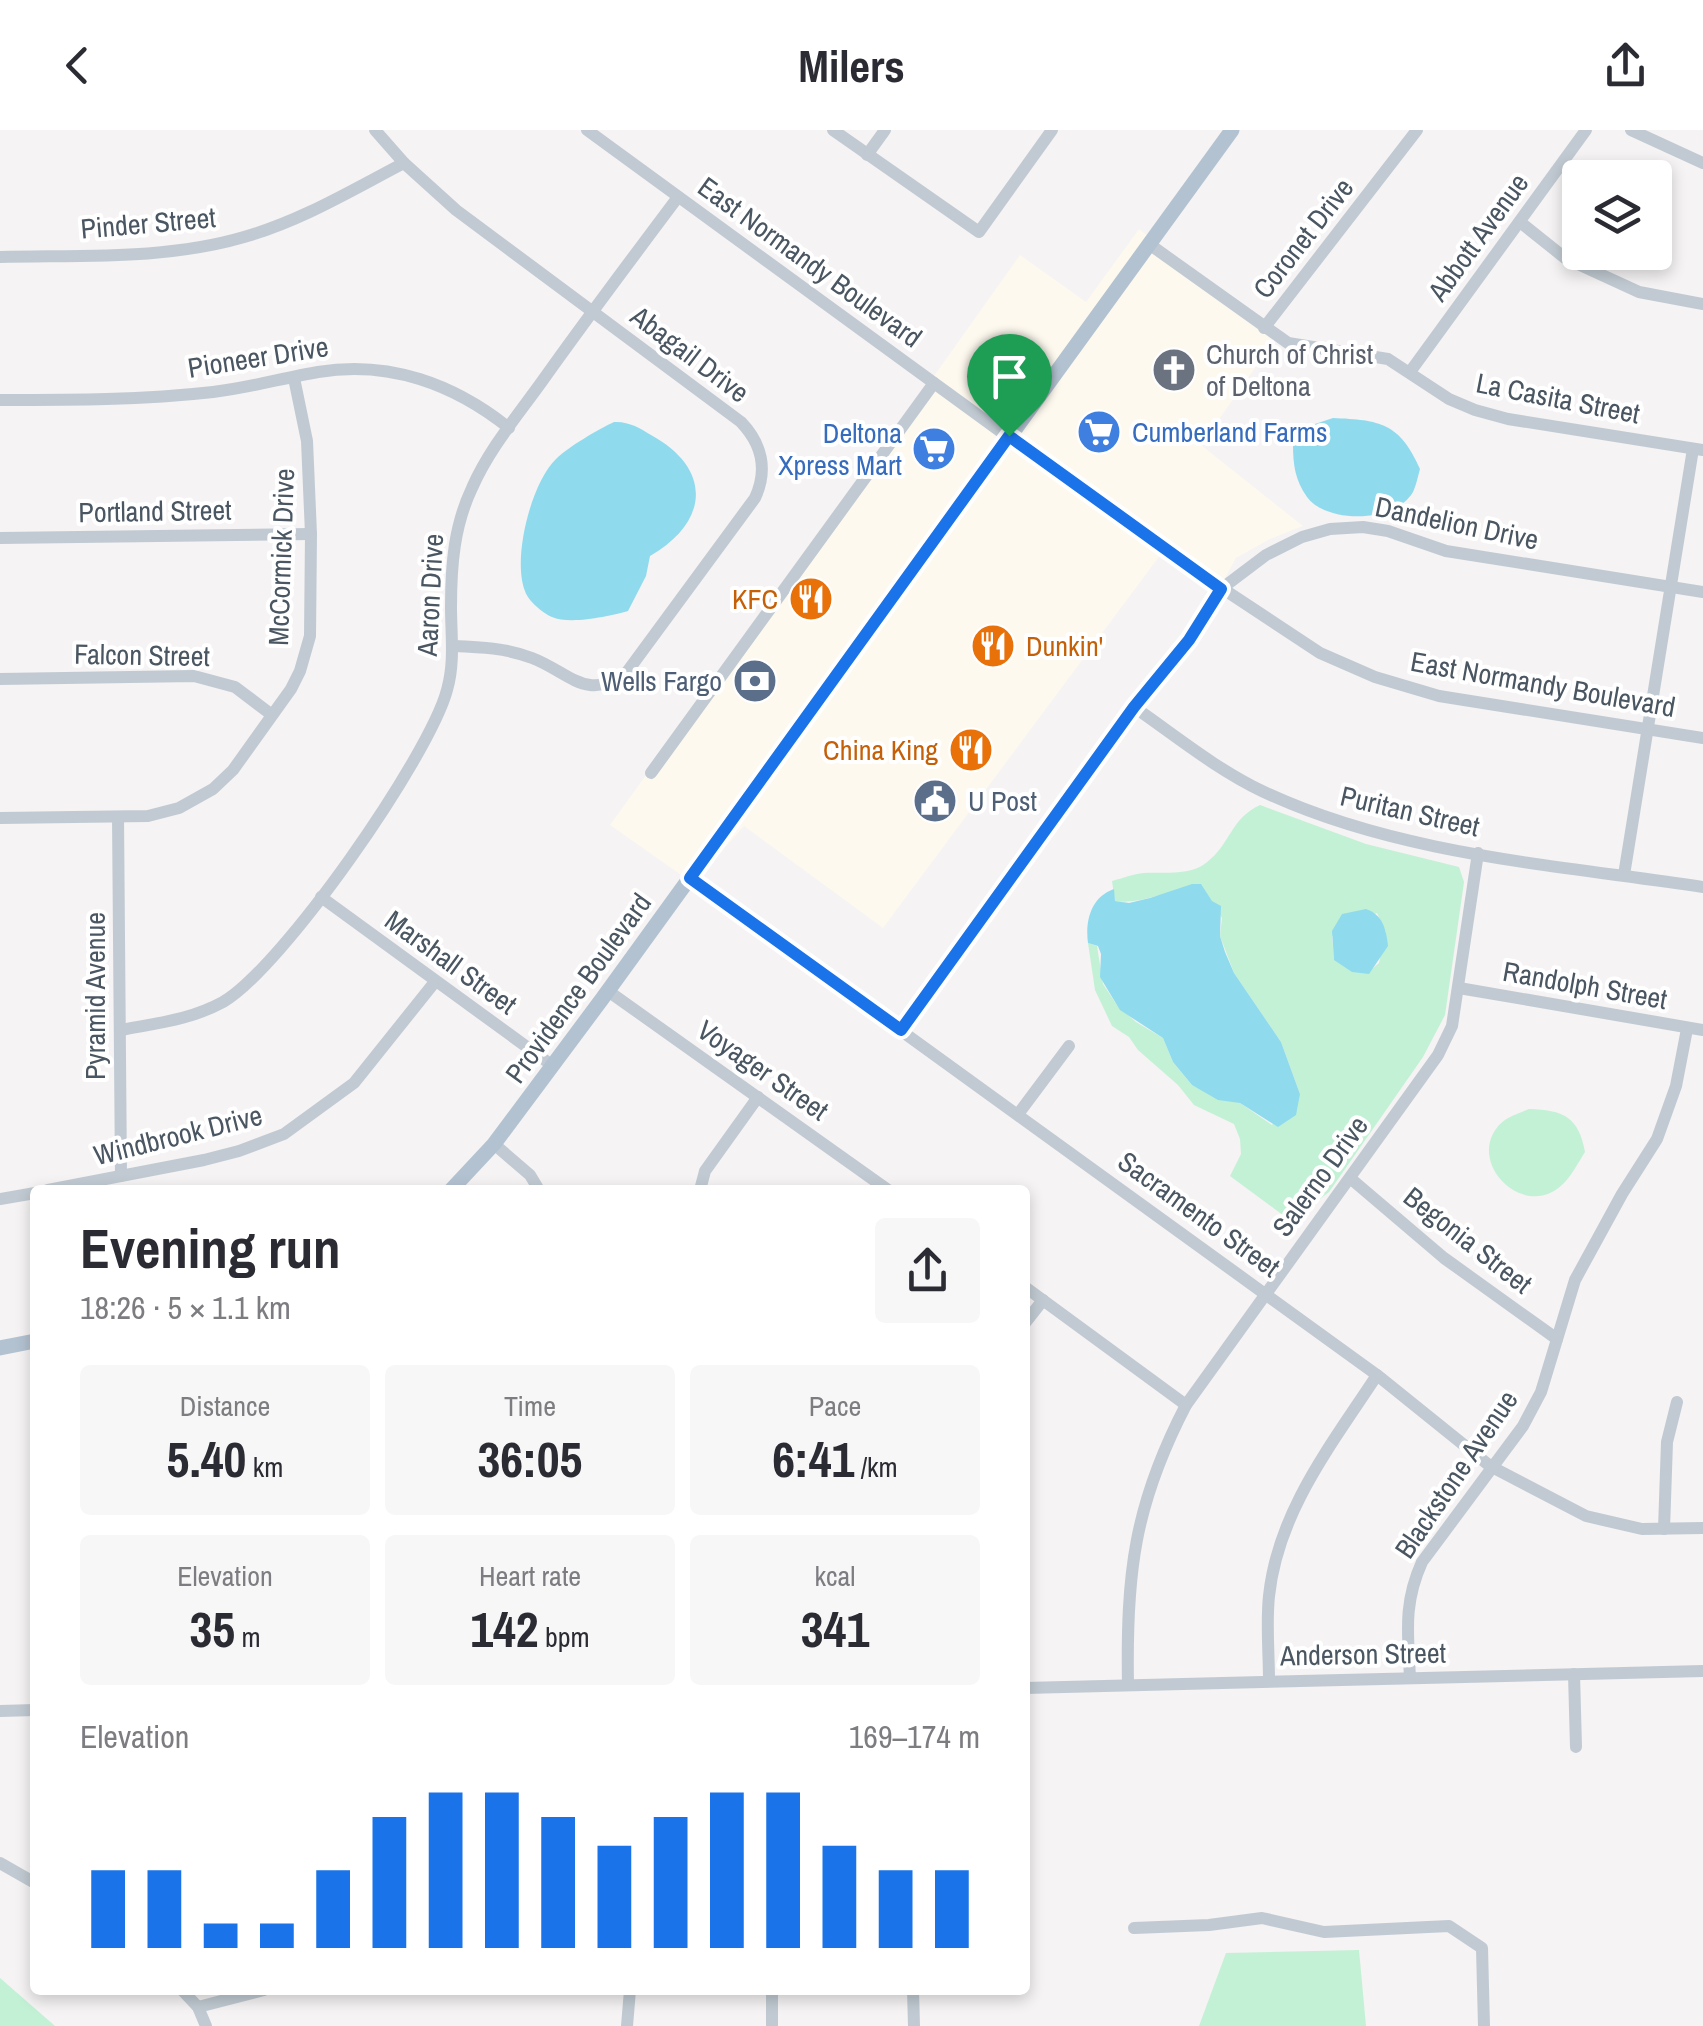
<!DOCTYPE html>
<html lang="en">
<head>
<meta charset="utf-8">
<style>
	body { margin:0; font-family:"Archivo Narrow",sans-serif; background:#f7f7f7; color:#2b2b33; height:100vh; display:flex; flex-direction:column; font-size:38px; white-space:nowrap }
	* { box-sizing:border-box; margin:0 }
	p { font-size:32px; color:#7c7c81 }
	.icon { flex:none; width:55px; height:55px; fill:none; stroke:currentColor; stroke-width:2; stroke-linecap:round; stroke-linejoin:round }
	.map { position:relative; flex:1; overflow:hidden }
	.details { position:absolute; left:30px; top:1055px; width:1000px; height:810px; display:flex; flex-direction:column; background:#fff; border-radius:10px; box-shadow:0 5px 15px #0003 }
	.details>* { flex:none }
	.fabs { position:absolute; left:1562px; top:30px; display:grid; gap:20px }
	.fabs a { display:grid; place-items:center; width:110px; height:110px; border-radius:10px; background:#fff; box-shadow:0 5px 15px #0003; font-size:50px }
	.pin { position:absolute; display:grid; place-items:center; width:85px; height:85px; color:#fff; margin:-102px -42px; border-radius:50% 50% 50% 0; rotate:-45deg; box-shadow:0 0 10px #0007 }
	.pin .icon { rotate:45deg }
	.round { display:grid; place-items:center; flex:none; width:105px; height:105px; border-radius:10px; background:#f7f7f7 }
	.headline { display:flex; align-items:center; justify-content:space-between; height:170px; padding:0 50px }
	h1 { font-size:55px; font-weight:700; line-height:75px }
	.metrics { display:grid; grid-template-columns:repeat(3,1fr); gap:15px; height:170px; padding:10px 50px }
	.metrics div { display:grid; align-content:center; border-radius:10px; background:#f7f7f7; text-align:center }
	.metrics b { font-size:50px; font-weight:700 }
	.metrics small { font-size:28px; font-weight:400 }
	.metrics p { font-size:28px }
	.chart { height:280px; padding:20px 50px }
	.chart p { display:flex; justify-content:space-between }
	.chart svg { width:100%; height:180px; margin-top:10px; stroke:#1a73e8; stroke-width:6 }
	header { display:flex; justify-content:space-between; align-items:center; height:130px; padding:0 50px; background:#fff; font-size:45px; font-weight:700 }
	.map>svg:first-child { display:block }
</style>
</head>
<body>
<header><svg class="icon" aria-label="back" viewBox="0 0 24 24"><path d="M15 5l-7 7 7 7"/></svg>Milers<svg class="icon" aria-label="share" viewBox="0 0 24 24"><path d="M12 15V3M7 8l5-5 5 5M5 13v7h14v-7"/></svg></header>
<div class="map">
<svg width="1703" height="1896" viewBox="0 0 1703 1896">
	<rect width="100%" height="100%" fill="#f5f3f3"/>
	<!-- commercial -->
	<g fill="#fdf9ef">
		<polygon points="1139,99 1148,106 1008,298 934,246 1020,125 1086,172"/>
		<polygon points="1150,122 1274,211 1201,315 1303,396 1270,409 1236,428 1224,450 1171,411 1167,415 1155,407 1017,305"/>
		<polygon points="935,261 1001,307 684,747 610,695 646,645 652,650"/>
		<polygon points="1010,314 1161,424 883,798 744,696 699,747"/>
	</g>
	<!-- green -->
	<g fill="#c3f1d5" fill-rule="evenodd">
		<path d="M1260,675L1366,714L1459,737L1464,752L1445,885L1423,927L1329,1062L1291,1091L1230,1046L1241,1024L1240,1009L1234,994L1194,975L1178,955L1138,920L1129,907L1112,896L1095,860L1088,813L1097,816L1103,854L1117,875L1136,892L1163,908L1173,932L1192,955L1240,973L1272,995L1300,964L1281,912L1234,843L1220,806L1222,788L1205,761C1174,754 1146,776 1115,771L1112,751C1123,748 1133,744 1144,743C1163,742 1190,746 1206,733C1231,714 1230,689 1260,675ZM1377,783L1386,802L1379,833L1373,838L1334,830L1332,806Z"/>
		<path d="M1529,979C1563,980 1579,987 1585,1022C1576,1036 1567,1056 1550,1063C1514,1079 1472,1032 1496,999C1503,988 1517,984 1529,979Z"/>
		<polygon points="1359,1820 1366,1896 1199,1896 1226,1823"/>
		<polygon points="0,1848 55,1896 0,1896"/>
	</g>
	<!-- water -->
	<g fill="#90daee">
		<path d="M1333,288C1380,290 1400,293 1420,339C1418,346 1416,356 1413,362C1395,393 1327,394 1307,367C1295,350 1293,335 1293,314L1312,295Z"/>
		<path d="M614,292C628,291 640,298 651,305C713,339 709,392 650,426L646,446L628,481C610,486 570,495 552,487C543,483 528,471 525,461C512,429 531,353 556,329C568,317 599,299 614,292Z"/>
		<path d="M1192,754H1201L1212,771L1221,776L1220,806L1225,822L1234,843L1281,912L1300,964L1296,985L1278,997L1240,973L1218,970L1192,955L1173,932L1163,908L1120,880L1100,847L1101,824L1098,816L1088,813C1085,791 1091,767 1114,759L1115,771L1129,773L1150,768Z"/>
		<path d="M1366,779C1383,785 1386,799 1388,816L1369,844L1352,842L1334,830L1332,801L1342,784Z"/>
	</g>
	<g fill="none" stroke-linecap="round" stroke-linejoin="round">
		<!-- minor -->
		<g stroke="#c1cad2" stroke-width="12">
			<path d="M375,0L404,33L456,80L741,292C762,314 768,340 755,368L627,542C587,573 569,542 532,528C507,518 480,517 453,516"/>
			<polyline points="587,0 1152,412 1320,523 1375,547 1439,566 1703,608"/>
			<polyline points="833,0 979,102 1052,0"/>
			<polyline points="1631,0 1703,33"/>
			<polyline points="867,25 885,0"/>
			<polyline points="1520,92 1565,128 1639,162 1703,174"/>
			<polyline points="1149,114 1288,213 1388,229 1449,269 1475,280 1508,289 1703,320"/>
			<path d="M0,127C81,125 166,130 244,107C301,91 352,60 404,33"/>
			<polyline points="1264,198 1417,0"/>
			<polyline points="1410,242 1586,0"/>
			<path d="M0,270C71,270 142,270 213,262C248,258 283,248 318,242C389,230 454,254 509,298"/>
			<polyline points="0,408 311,404"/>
			<polyline points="0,549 194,546 235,557 272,585"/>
			<path d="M1134,577C1176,606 1216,639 1262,661C1397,725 1557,735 1703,757"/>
			<polyline points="651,643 934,253"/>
			<polyline points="118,687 121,1046"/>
			<polyline points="0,688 148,686 179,678 213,659 233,640 291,559 300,541 310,506 311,404 307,311 294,248"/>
			<polyline points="1624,745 1693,319"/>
			<polyline points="690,748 1377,1245 1490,1336 1586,1386 1642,1399 1703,1398"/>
			<polyline points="321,767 553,936"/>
			<polyline points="1459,858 1703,900"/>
			<polyline points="608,861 888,1060"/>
			<path d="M121,900C157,893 190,890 223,872C282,838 429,627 447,560C455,532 451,505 451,477C451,435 454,396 472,358C489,319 518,285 543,250C587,188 633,127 678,67"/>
			<polyline points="901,900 1134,577 1189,510 1221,459 1266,425 1302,407 1330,399 1363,397 1388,401 1446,421 1703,462"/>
			<polyline points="1019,983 1069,916"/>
			<polyline points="494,1014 530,1045 539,1060"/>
			<polyline points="1350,1048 1444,1128 1557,1209"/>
			<polyline points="48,1060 204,1030 239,1021 284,1004 354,953 434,853"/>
			<polyline points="700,1060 705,1041 758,967"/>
			<polyline points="0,1069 35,1063"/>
			<polyline points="1025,1157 1186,1275"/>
			<polyline points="1025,1193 1043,1170"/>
			<polyline points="1664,1399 1667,1312 1677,1272"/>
			<polyline points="1574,1544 1576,1617"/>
			<path d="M1410,1548C1408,1504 1403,1474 1422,1432L1523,1296L1541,1262L1575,1150L1622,1064L1657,1009L1676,956L1687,899"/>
			<path d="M1269,1551C1269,1523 1266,1493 1269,1466C1278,1381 1332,1314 1377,1245"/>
			<path d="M1128,1555C1126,1444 1134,1375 1186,1275L1438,925L1452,896L1478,723"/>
			<polyline points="1025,1558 1703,1541"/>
			<polyline points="0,1581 35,1580"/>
			<polyline points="0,1733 35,1753"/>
			<polyline points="1134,1798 1209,1795 1262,1788 1324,1802 1449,1796 1482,1818 1484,1896"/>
			<polyline points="182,1860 198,1877 206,1896"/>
			<polyline points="772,1860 772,1896"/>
			<polyline points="913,1860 914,1896"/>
			<polyline points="198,1877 264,1860"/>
			<polyline points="627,1896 630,1860"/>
		</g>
		<!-- major -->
		<g stroke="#b3c2d1" stroke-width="15">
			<polyline points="451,1060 494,1014 602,869 1232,0"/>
			<polyline points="0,1218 35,1211"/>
		</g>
	</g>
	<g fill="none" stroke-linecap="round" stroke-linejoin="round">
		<defs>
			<polygon id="route" points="1009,306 1221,459 1189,510 1134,577 901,900 690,748"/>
		</defs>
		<!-- route casing -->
		<use href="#route" stroke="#fff" stroke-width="20"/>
		<!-- route -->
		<use href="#route" stroke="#1a73e8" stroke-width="12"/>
	</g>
	<!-- icons -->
	<defs>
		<symbol id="church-disc" viewBox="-11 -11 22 22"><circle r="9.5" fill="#6b7280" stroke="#fff"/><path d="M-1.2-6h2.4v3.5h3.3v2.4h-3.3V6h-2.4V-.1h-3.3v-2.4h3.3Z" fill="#fff"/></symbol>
		<symbol id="supermarket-disc" viewBox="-11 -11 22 22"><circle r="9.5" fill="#3f7fe0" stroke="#fff"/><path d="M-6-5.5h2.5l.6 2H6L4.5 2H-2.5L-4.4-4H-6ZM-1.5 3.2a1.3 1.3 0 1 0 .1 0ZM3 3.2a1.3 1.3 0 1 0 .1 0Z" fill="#fff"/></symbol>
		<symbol id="restaurant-disc" viewBox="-11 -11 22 22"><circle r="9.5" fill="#e8710a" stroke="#fff"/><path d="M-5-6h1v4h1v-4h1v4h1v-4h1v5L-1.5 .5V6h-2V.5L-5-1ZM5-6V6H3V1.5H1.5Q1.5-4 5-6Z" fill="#fff"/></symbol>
		<symbol id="bank-disc" viewBox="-11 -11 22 22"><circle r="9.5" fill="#5c6f8a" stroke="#fff"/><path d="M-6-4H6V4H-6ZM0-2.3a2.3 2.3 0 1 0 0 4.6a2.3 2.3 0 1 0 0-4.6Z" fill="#fff"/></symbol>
		<symbol id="civic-disc" viewBox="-11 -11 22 22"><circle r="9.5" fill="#5c6f8a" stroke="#fff"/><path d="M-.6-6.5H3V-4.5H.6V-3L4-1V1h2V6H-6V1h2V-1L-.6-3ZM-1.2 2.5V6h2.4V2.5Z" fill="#fff"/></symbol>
	</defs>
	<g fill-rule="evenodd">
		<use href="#church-disc" x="1149" y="215" width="50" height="50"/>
		<use href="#supermarket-disc" x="1074" y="277" width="50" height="50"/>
		<use href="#supermarket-disc" x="909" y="294" width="50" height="50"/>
		<use href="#restaurant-disc" x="786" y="444" width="50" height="50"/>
		<use href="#restaurant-disc" x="968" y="491" width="50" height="50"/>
		<use href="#bank-disc" x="730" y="526" width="50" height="50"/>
		<use href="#restaurant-disc" x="946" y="595" width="50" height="50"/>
		<use href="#civic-disc" x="910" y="646" width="50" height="50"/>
	</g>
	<g text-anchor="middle" stroke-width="8" stroke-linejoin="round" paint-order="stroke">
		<!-- street labels -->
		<g font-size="28" fill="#4a5661" stroke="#fff">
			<text transform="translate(148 93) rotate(-5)" y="10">Pinder Street</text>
			<text transform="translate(1478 107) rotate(-54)" y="10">Abbott Avenue</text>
			<text transform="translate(1303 108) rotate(-52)" y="10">Coronet Drive</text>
			<text transform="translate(810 132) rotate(36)" y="10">East Normandy Boulevard</text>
			<text transform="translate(690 224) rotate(37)" y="10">Abagail Drive</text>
			<text transform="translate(258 227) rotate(-9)" y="10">Pioneer Drive</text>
			<text transform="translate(1558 268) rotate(11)" y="10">La Casita Street</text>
			<text transform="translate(155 381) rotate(-1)" y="10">Portland Street</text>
			<text transform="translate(1457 393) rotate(12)" y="10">Dandelion Drive</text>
			<text transform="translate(281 427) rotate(-88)" y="10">McCormick Drive</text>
			<text transform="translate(430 465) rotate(-87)" y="10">Aaron Drive</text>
			<text transform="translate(142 525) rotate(1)" y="10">Falcon Street</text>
			<text transform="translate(1543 554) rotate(10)" y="10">East Normandy Boulevard</text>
			<text transform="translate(1410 681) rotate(13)" y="10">Puritan Street</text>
			<text transform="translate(451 832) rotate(36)" y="10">Marshall Street</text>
			<text transform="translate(1585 855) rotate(10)" y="10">Randolph Street</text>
			<text transform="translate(578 858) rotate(-54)" y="10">Providence Boulevard</text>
			<text transform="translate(95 866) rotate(-90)" y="10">Pyramid Avenue</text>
			<text transform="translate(763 940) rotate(35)" y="10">Voyager Street</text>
			<text transform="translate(178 1005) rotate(-14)" y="10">Windbrook Drive</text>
			<text transform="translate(1320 1046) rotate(-54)" y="10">Salerno Drive</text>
			<text transform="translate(1199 1084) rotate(36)" y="10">Sacramento Street</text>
			<text transform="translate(1468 1110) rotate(38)" y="10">Begonia Street</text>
			<text transform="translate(1456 1344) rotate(-56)" y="10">Blackstone Avenue</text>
			<text transform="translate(1363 1524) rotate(-1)" y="10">Anderson Street</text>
		</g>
		<!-- worship labels -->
		<g font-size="28" fill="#5b616d" stroke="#fff" text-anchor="start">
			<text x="1206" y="234">Church of Christ<tspan x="1206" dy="32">of Deltona</tspan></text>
		</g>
		<!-- shop labels -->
		<g font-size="28" fill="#366cbe" stroke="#fff" text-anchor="start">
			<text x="1132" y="312">Cumberland Farms</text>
			<text x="902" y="313" text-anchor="end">Deltona<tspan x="902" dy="32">Xpress Mart</tspan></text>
		</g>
		<!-- food labels -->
		<g font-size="28" fill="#c56008" stroke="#fff" text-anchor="end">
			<text x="778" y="479">KFC</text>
			<text x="1026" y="526" text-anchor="start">Dunkin'</text>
			<text x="938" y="630">China King</text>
		</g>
		<!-- service labels -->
		<g font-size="28" fill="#4e5e75" stroke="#fff" text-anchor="end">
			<text x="722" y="561">Wells Fargo</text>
			<text x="968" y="681" text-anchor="start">U Post</text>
		</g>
	</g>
</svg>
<div class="fabs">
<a><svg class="icon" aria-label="layers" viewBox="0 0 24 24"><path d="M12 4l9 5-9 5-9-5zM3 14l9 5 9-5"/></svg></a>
</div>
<div class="pin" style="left:1009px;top:306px;background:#1e9e55"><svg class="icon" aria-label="arrive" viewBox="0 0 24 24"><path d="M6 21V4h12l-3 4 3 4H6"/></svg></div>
<section class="details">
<div class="headline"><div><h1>Evening run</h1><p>18:26 · 5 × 1.1 km</p></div><a class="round"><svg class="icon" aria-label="share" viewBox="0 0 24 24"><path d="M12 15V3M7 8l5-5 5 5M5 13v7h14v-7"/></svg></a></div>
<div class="metrics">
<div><p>Distance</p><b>5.40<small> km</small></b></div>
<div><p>Time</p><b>36:05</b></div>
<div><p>Pace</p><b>6:41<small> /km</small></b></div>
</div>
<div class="metrics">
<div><p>Elevation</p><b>35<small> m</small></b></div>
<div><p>Heart rate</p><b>142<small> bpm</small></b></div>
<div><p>kcal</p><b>341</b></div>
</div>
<div class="chart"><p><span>Elevation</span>169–174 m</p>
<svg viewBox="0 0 160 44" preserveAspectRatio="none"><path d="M5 44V25M15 44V25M25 44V38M35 44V38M45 44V25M55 44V12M65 44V6M75 44V6M85 44V12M95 44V19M105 44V12M115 44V6M125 44V6M135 44V19M145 44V25M155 44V25"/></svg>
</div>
</section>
</div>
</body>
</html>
